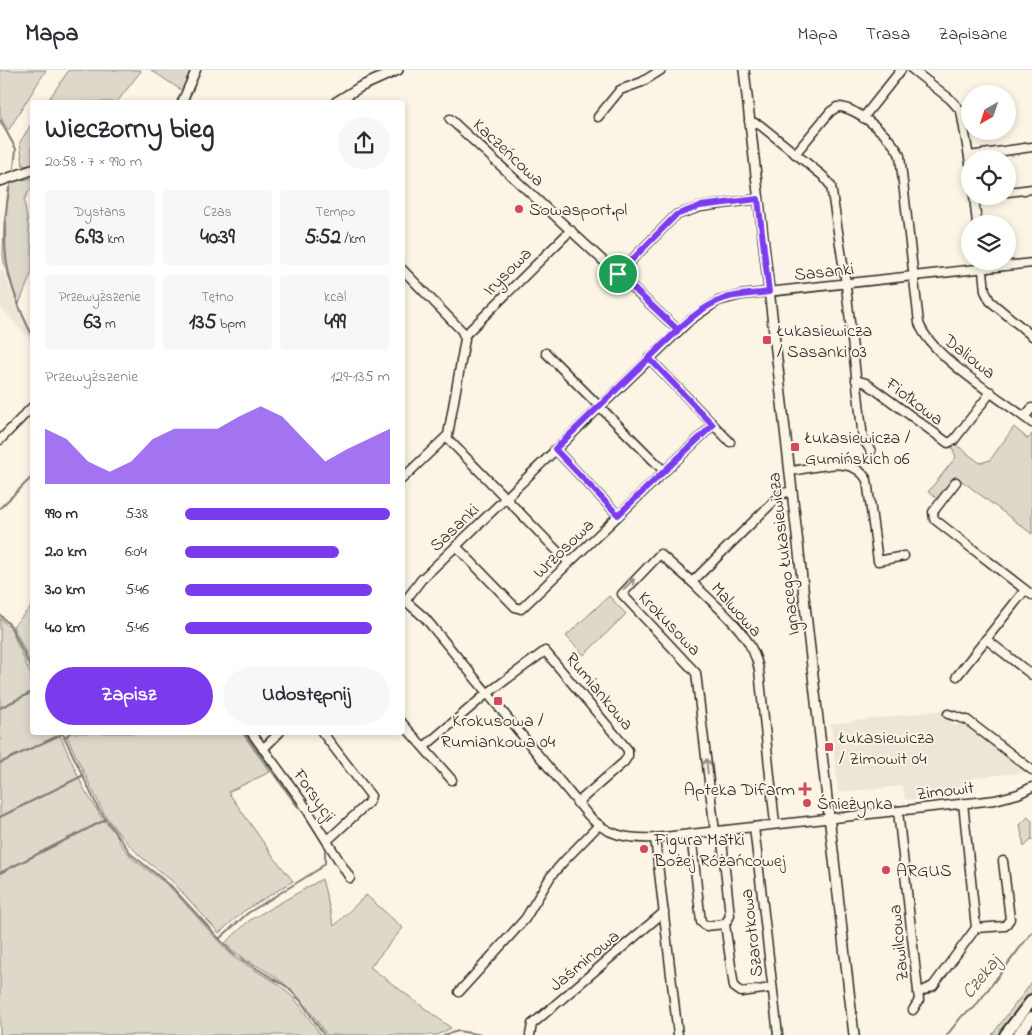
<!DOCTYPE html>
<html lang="pl">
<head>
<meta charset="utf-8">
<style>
	body { margin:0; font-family:"Indie Flower",sans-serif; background:#f7f7f7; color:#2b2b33; height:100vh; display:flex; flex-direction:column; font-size:19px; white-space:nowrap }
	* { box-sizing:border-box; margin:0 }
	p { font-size:16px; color:#7c7c81 }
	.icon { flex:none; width:28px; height:28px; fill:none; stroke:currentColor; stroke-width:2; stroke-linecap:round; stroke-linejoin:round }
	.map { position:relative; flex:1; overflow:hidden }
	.drawer { position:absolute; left:30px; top:30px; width:375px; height:635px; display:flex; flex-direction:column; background:#fff; border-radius:5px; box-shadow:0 2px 8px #0003 }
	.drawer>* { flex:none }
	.needle { width:32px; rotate:219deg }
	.tools { position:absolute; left:961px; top:15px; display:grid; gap:10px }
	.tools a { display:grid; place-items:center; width:55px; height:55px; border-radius:50%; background:#fff; box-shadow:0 2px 8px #0003; font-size:25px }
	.pin { position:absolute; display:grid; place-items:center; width:42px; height:42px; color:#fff; margin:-21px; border:2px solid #fff; border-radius:50%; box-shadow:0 1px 5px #0007 }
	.round { display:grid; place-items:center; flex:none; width:52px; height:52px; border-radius:26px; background:#f7f7f7 }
	.summary { display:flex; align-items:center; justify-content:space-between; height:85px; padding:0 15px }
	h1 { font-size:28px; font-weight:800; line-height:38px }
	.metrics { display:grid; grid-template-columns:repeat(3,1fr); gap:8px; height:85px; padding:5px 15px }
	.metrics div { display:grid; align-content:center; border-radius:5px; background:#f7f7f7; text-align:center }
	.metrics b { font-size:21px; font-weight:800 }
	.metrics small { font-size:14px; font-weight:400 }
	.metrics p { font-size:14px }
	.chart { height:140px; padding:10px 15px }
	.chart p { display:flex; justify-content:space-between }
	.chart svg { width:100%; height:90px; margin-top:5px; fill:#7c3aed; opacity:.7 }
	.action { display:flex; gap:10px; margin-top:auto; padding:10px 15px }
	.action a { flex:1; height:58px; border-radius:30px; background:#7c3aed; color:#fff; font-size:20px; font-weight:800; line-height:58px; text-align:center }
	.action a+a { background:#f7f7f7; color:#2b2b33 }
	ul { padding:0 15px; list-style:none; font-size:16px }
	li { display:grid; grid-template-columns:80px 60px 1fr; align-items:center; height:38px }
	li i { height:12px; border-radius:6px; background:#7c3aed }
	header { display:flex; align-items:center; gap:30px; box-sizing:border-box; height:70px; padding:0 25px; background:#fff; border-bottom:1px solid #e1e1e2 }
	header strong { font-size:24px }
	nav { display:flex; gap:28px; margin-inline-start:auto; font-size:18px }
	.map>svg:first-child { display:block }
</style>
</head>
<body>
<header>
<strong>Mapa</strong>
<nav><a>Mapa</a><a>Trasa</a><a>Zapisane</a></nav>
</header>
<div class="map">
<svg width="1032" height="965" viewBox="0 0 1032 965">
	<rect width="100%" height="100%" fill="#fcf5e5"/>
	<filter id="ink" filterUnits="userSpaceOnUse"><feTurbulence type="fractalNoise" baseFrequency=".02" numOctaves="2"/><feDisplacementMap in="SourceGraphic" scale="10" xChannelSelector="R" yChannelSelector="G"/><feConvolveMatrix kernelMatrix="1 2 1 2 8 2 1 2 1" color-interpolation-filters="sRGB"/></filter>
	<g filter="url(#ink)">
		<!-- built -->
		<g fill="#ece6d7">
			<polygon points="2,199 32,268 32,272 0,237 0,200"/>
			<polygon points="944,640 944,646 952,650 952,655 956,656 960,652 1025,702 971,708 972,722 905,730 903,716 838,722 831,654"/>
		</g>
		<!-- green -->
		<g fill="#ded8ca" stroke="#84827a">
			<polygon points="0,0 46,0 8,61 0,46"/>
			<polygon points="69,0 140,0 141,1 117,32 47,32"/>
			<polygon points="151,0 193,0 184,22"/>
			<polygon points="32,53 32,95 23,96 20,72"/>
			<polygon points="32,108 32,121 30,120 24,130 32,179 32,202 19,234 5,198 3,185 4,152 11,112"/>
			<polygon points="1014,357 1028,369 1032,364 1032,464 962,411 960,413 956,410 939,430 928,422 956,387 952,377 955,374 980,393 990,390"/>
			<polygon points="609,526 626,544 584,585 566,566"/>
			<polygon points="32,536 32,596 13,556"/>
			<polygon points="0,548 11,559 32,608 32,662 59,663 83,717 101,747 118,767 119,772 133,789 169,816 233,887 277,913 295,929 321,965 0,965"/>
			<polygon points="71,663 242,663 270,702 228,722 273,786 293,811 244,841 219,863 172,811 140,786 120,765 104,744 67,667"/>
			<polygon points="1028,747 1032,751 1032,769 1024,777 1020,755"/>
			<path d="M322,809L334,856L366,825L403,858L370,897L451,958L437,965H327C313,946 301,926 282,912C264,897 241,890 225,873L250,850Z"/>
			<polygon points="1032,912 1032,923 1000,965 992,965"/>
		</g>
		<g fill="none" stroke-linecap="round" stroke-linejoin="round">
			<!-- stream -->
			<g stroke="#7d7b74" stroke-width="2">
				<polyline points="0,50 16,79 14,98"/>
				<path d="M9,118C0,178 5,211 32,265"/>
				<polyline points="0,438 32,407"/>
				<polyline points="0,545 11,556 32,601"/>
				<polyline points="0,638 32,622"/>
				<polyline points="62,662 99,740 132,785 170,815 233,884 287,917 300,930 324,965"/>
				<polyline points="243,662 298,737"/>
				<polyline points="64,668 70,662"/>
				<polyline points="0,693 62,664"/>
				<polyline points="0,747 82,706"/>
				<polyline points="0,803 105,750"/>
				<polyline points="220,868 248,843 319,799 325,793 325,777 305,745"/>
				<polyline points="444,965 458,961 482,965"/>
				<polyline points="947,965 962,946 974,938 1032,862"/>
				<polyline points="1028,965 1032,960"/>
			</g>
			<defs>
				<g id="minor">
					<polyline points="913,0 950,29 961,41 970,93"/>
					<polyline points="182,32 196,0"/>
					<polyline points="598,47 620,20 642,12 661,0"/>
					<polyline points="863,48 901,0"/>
					<polyline points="450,49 678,260"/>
					<polyline points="749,51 760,55 823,106 831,116 845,207 863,369 871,381"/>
					<path d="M795,84L830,42L837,37C855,35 895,70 900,86L919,253C930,286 1003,330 1032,353"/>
					<polyline points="969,86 1032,77"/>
					<polyline points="1008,122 1032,119"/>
					<polyline points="974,126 977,154"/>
					<polyline points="982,191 985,221 990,231 1032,266"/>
					<polyline points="402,199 462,261 465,269 448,365 402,409"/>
					<polyline points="618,204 676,145 700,137 758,129"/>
					<polyline points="465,265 571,160"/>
					<polyline points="546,283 664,401"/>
					<polyline points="649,288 730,372"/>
					<polyline points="856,310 866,313 948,373 954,370 991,322"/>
					<polyline points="1024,347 1032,338"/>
					<polyline points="447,368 569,493"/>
					<polyline points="0,370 32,337"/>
					<polyline points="555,379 618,445"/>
					<path d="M790,401C814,399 852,383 867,410L878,491L904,486"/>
					<polyline points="956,412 933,442 934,449 1032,525"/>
					<polyline points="456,476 515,537 521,539 713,355"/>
					<polyline points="692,512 660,484 622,524 696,603 715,762"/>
					<path d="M402,528L425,548L588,745C607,766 628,769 655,768L995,730L1018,724L1032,717"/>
					<polyline points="406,530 421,510 690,250 718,231 741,225 1032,193"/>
					<polyline points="986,569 1032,605"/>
					<polyline points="957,606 1025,520"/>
					<polyline points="948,644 967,650 1032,700"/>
					<polyline points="402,653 452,710"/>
					<polyline points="251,662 301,730 350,808"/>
					<polyline points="322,662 371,726 369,732 328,770"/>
					<polyline points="424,677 484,626 545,581 628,680 628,686 624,692 577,733"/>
					<polyline points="263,679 280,662"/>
					<polyline points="898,741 919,930 913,940"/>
					<path d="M775,754L759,600C753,563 717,538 692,512L774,431L784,423L792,421"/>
					<polyline points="754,757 778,965"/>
					<polyline points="721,761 730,846 725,854 734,917 741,922 772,918"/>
					<polyline points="691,764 701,852 706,856 725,854"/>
					<polyline points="655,768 678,965"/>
					<polyline points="976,858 1005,856 1010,849 1003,791"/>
					<polyline points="459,922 525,849 551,806 564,791 598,756"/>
					<polyline points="918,923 933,916 976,858 963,733"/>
					<polyline points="530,965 532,954 536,951 664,842"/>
				</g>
				<g id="tertiary">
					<polyline points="744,0 854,965"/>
					<polyline points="336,32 360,17 398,0"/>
					<polyline points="0,111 32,100"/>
				</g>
				<g id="secondary">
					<polyline points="1005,965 1032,930"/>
					<polyline points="1018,965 1032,947"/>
				</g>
			</defs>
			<!-- minor casing -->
			<use href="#minor" stroke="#2b2b2b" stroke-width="11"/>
			<!-- tertiary casing -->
			<use href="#tertiary" stroke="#2b2b2b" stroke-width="12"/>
			<!-- secondary casing -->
			<use href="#secondary" stroke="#2b2b2b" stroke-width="14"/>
			<!-- minor -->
			<use href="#minor" stroke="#fcf5e5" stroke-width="8"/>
			<!-- tertiary -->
			<use href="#tertiary" stroke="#fcf5e5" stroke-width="9"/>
			<!-- secondary -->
			<use href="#secondary" stroke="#fcf5e5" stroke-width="10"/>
		</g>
		<!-- one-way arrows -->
		<defs><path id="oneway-shaft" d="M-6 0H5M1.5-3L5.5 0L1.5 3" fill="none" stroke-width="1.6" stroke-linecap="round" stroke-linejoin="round" transform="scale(1.25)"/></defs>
		<g stroke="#949088">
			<use href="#oneway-shaft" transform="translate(629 514) rotate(-45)"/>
			<use href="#oneway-shaft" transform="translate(707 696) rotate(-96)"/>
		</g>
	</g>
	<g fill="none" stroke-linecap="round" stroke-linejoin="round" filter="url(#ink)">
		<defs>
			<path id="route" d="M618,204L678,260C637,300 596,339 555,379L618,445L713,355L649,288C671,267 695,238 726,228C740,224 755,224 769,222L758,129L700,136L676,145L618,204"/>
		</defs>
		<!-- route casing -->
		<use href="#route" stroke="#fff" stroke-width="10"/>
		<!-- route -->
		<use href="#route" stroke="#7c3aed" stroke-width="6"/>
	</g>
	<!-- markers -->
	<g fill="#d1495b" stroke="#fcf5e5" stroke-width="2">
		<circle cx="519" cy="139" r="5"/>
		<rect x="762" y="265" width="10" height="10" rx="2.5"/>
		<rect x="790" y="372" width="10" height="10" rx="2.5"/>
		<rect x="493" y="626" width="10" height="10" rx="2.5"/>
		<rect x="824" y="672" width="10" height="10" rx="2.5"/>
		<path d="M802.5 711.5h5v5h5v5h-5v5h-5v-5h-5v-5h5z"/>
		<circle cx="807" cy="733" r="5"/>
		<circle cx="644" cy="779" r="5"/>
		<circle cx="886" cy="800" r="5"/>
	</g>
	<g text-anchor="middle" stroke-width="4" stroke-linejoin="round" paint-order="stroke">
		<!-- street labels -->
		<g font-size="18" fill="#2b2b2b" stroke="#fcf5e5">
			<text transform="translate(509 82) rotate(43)" y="6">Kaczeńcowa</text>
			<text transform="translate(507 201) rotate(-45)" y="6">Irysowa</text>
			<text transform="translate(824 201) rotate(-6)" y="6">Sasanki</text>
			<text transform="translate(970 286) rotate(38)" y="6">Daliowa</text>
			<text transform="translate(915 331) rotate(37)" y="6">Fiołkowa</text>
			<text transform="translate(454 457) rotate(-44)" y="6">Sasanki</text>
			<text transform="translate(563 478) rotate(-44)" y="6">Wrzosowa</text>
			<text transform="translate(783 484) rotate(-97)" y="6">Ignacego Łukasiewicza</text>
			<text transform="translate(737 539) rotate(48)" y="6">Malwowa</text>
			<text transform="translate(670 553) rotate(46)" y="6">Krokusowa</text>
			<text transform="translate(600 621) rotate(50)" y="6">Rumiankowa</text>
			<text transform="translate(945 720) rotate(-7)" y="6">Zimowit</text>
			<text transform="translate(315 725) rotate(55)" y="6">Forsycji</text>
			<text transform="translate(751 863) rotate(-97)" y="6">Szarotkowa</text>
			<text transform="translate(898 873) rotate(-96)" y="6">Zawilcowa</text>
			<text transform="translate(584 890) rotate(-40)" y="6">Jaśminowa</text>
		</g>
		<!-- poi labels -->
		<g font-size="18" fill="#2b2b2b" stroke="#fcf5e5" text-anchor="start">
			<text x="529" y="145">Sowasport.pl</text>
			<text x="777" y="266">Łukasiewicza<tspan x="777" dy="21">/ Sasanki 03</tspan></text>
			<text x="805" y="373">Łukasiewicza /<tspan x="805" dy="21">Gumińskich 06</tspan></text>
			<text x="498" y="656" text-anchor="middle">Krokusowa /<tspan x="498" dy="21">Rumiankowa 04</tspan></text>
			<text x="839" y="673">Łukasiewicza<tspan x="839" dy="21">/ Zimowit 04</tspan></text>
			<text x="795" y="725" text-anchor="end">Apteka Difarm</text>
			<text x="817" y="739">Śnieżynka</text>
			<text x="654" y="775">Figura Matki<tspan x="654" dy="21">Bożej Różańcowej</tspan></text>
			<text x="896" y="806">ARGUS</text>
		</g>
		<!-- water labels -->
		<g font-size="19" font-style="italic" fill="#545350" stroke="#fcf5e5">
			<text transform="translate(980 906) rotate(-51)" y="7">Czekaj</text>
		</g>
	</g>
</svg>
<div class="tools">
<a><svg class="needle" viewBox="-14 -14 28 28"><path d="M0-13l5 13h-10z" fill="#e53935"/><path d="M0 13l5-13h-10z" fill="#7c7c81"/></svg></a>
<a><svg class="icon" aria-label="locate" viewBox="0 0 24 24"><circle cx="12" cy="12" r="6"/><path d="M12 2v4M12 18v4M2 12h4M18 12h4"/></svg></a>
<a><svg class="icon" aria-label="layers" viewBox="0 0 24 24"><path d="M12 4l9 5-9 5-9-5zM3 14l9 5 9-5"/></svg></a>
</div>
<div class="pin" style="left:618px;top:204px;background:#1e9e55"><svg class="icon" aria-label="arrive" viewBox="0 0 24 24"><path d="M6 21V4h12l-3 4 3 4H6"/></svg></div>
<section class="drawer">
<div class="summary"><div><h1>Wieczorny bieg</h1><p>20:58 · 7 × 990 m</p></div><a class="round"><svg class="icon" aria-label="share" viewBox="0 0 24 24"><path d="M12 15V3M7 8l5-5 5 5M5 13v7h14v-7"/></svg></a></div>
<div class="metrics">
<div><p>Dystans</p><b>6.93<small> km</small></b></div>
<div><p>Czas</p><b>40:39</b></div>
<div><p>Tempo</p><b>5:52<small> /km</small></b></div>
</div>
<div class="metrics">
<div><p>Przewyższenie</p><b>63<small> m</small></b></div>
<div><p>Tętno</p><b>135<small> bpm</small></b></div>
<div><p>kcal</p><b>499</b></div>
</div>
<div class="chart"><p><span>Przewyższenie</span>129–135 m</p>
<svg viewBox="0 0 160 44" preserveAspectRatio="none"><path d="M0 44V17L10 22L20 33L30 38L40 33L50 22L60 17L70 17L80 17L90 11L100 6L110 11L120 22L130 33L140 27L150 22L160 17V44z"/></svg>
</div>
<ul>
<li><b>990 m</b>5:38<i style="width:100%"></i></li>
<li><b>2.0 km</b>6:04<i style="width:75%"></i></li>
<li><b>3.0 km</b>5:46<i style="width:91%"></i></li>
<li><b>4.0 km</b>5:46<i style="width:91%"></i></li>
</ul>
<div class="action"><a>Zapisz</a><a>Udostępnij</a></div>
</section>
</div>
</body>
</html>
